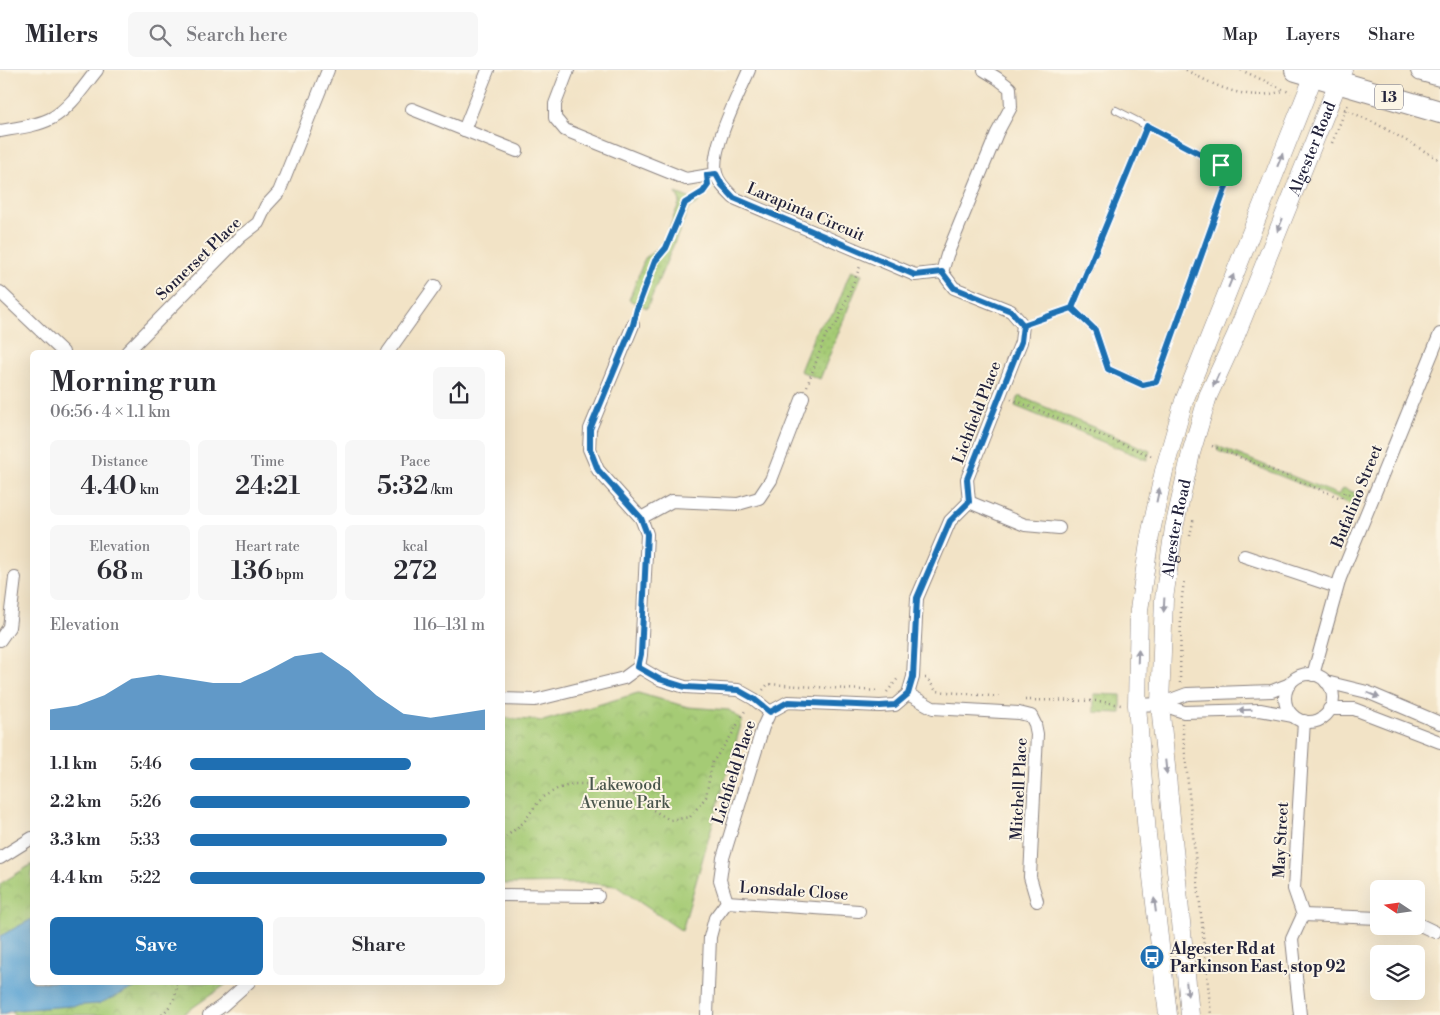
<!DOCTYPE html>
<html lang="en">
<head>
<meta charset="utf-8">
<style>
	body { margin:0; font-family:"Libre Bodoni",serif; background:#f7f7f7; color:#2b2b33; height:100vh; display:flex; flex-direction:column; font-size:19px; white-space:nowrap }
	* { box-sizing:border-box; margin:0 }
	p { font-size:16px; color:#7c7c81 }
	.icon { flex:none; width:28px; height:28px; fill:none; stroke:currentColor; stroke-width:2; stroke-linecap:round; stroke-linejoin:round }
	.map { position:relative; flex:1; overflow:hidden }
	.drawer { position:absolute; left:30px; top:280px; width:475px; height:635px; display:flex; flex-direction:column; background:#fff; border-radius:8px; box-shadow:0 5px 20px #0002 }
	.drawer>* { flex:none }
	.needle { width:32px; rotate:283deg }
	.controls { position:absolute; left:1370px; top:810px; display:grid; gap:10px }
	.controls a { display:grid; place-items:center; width:55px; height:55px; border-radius:8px; background:#fff; box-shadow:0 5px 20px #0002; font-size:25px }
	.pin { position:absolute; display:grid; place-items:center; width:42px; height:42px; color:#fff; margin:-21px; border-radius:10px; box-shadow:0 2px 8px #0006 }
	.round { display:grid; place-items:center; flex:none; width:52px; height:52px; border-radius:8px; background:#f7f7f7 }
	.overview { display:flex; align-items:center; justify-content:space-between; height:85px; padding:0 20px }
	h1 { font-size:28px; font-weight:600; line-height:38px }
	.figures { display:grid; grid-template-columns:repeat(3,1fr); gap:8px; height:85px; padding:5px 20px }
	.figures div { display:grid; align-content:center; border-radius:8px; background:#f7f7f7; text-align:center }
	.figures b { font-size:25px; font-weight:600 }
	.figures small { font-size:14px; font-weight:400 }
	.figures p { font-size:14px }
	.chart { height:140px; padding:10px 20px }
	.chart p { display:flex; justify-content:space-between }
	.chart svg { width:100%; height:90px; margin-top:5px; fill:#1f6fb2; opacity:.7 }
	.cta { display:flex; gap:10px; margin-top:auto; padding:10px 20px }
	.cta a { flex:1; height:58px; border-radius:8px; background:#1f6fb2; color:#fff; font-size:20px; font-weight:600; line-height:58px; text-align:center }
	.cta a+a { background:#f7f7f7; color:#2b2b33 }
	ul { padding:0 20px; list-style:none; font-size:16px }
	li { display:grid; grid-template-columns:80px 60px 1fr; align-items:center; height:38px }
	li i { height:12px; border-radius:6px; background:#1f6fb2 }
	header { display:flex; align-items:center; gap:30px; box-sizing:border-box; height:70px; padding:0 25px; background:#fff; border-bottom:1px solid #e1e1e2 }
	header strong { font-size:24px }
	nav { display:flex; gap:28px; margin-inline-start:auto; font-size:18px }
	.search { width:350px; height:45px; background:#f7f7f7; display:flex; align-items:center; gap:12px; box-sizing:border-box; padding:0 18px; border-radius:8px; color:#7c7c81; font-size:19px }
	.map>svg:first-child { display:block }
</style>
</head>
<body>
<header>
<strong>Milers</strong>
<div class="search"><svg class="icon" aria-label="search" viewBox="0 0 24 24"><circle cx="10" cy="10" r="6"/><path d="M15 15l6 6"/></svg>Search here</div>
<nav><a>Map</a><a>Layers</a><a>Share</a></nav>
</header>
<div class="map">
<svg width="1440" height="945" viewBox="0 0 1440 945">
	<defs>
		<pattern id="grass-dots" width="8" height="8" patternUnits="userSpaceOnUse" patternTransform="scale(1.25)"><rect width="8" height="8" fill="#a5cb75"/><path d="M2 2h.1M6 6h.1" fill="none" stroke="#8eae66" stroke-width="1.8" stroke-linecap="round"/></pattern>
		<pattern id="park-crowns" width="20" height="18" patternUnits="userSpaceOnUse" patternTransform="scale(1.25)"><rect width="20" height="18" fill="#a5cb75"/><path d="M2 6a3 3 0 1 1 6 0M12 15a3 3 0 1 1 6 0" fill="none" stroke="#8eae66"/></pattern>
	</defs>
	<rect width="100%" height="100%" fill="#fcf5e5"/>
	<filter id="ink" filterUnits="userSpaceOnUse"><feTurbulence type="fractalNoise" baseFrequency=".02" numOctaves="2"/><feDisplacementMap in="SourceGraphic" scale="10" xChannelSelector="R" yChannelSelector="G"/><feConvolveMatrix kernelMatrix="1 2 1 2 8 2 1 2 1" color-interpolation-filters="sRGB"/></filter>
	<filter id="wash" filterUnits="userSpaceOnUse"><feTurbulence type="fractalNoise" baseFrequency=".0096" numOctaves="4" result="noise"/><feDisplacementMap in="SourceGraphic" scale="20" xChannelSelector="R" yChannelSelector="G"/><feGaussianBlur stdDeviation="1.12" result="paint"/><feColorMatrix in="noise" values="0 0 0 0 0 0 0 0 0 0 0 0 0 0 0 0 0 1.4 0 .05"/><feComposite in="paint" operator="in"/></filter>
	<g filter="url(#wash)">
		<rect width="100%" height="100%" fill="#f2e3c6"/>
		<!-- grass -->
		<g fill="url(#grass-dots)" stroke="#647658">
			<polygon points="676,123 699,132 689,138 647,238 629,230 645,188 663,174 680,131"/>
			<polygon points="851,200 862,204 820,309 800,301 818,256 834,243"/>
			<polygon points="1019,326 1150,381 1147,390 1015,336"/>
			<polygon points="1217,376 1339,425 1343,418 1358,424 1353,435 1218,381"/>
			<polygon points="1094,624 1121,625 1121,643 1094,642"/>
		</g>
		<!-- park -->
		<g fill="url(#park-crowns)" stroke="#647658">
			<polygon points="638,623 688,637 729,640 742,651 682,861 616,816 587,813 503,814 503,648 543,651"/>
			<polygon points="32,794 32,912 228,913 182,945 14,945 0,909 0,814"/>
		</g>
		<!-- water -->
		<polygon fill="#5ea5d4" stroke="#406488" points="32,849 32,912 140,913 139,916 98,934 15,940 0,945 0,866"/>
	</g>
	<g filter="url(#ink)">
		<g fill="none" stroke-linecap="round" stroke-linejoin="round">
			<defs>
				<g id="lane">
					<polyline points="1072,238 1095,260 1108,299 1143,315 1156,312 1229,108 1228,101 1221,95 1147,56"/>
					<polyline points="1023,255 1072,238 1147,56 1116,40"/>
				</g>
				<g id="street">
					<polyline points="568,0 555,34 555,48 565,60 686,109 716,104"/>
					<path d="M749,0C739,24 710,79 716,103C718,113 727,121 734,128L915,205L942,202"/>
					<polyline points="412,39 517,81"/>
					<polyline points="464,60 488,0"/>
					<path d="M0,61C17,58 37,56 52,48C71,37 84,16 97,0"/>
					<polyline points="942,202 947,185 997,63 1011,37 1010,18 997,8 984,0"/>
					<polyline points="0,222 63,282"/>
					<polyline points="127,282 240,167 258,153 266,136 279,122 328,0"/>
					<polyline points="388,282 435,216"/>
					<polyline points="969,432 1025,455 1059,458"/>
					<polyline points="641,448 672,431 738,434 759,428 771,410 803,327"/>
					<polyline points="1244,486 1337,517"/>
					<polyline points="0,570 9,557 15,508"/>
					<polyline points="639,597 659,609 685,617 738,620 754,629 770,642"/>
					<circle cx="1309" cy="628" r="24"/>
					<polyline points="1313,605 1340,508 1440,264"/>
					<polyline points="1326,612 1367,622 1440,653"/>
					<polyline points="908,624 933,638 1019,643 1031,646 1035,654 1037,664 1030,807 1037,831"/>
					<polyline points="502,629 535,630 624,608 639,597 641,585 647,464 641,448 598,400 589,379 590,359 633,255"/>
					<polyline points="1160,634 1184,642 1260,640 1293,646"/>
					<polyline points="1137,635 1160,634 1187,624 1272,621 1290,614"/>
					<polyline points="1329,639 1354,639 1440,672"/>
					<polyline points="0,788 32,768"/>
					<polyline points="502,825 598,826"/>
					<polyline points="727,832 859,841"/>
					<polyline points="1303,845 1379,848"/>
					<polyline points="1416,853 1435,862"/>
					<polyline points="209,945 222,936 249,912"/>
					<polyline points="707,945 710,867 715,848 727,832 720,810 723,788 763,657 770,642 788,632 880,636 895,635 908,624 913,607 917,528 950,451 969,432 967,409 1021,272 1023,255 1011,241 954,218 942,202"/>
					<polyline points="1300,945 1292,869 1303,845 1294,819 1304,651"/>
				</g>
				<g id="secondary">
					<polyline points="1168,945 1147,764 1137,635 1139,540 1150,466 1164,401 1184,331 1316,0"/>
					<path id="s1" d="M1190,945L1160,634L1164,529L1174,458L1191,383L1208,326L1236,265L1343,0"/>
				</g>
				<g id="highway">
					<polyline points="1296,0 1440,42"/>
					<polyline points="1422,0 1440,5"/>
				</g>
			</defs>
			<!-- lane casing -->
			<use href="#lane" stroke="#8a8280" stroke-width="8"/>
			<!-- street casing -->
			<use href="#street" stroke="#8a8280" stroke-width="14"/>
			<!-- secondary casing -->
			<use href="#secondary" stroke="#8a8280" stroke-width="19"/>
			<!-- highway casing -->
			<use href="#highway" stroke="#8a8280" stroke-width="24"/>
			<!-- path -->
			<g stroke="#8a8280" stroke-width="2.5" stroke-dasharray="1 4" stroke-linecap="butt">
				<path d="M1186,0C1217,17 1247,32 1283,21"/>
				<polyline points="1241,0 1291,23"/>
				<polyline points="1344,39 1377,54 1440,90"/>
				<polyline points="1332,73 1348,34"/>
				<polyline points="636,244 655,191 666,178 685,133 703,122 706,119"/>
				<polyline points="807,316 826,265 836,255 861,194"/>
				<polyline points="1011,329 1152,386"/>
				<polyline points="1212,376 1341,428 1345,422 1360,427"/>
				<polyline points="1190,466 1194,447"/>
				<polyline points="925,608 927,608 936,621 1002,627"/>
				<polyline points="1180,613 1181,535 1184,511"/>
				<polyline points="763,620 768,614 879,621"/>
				<polyline points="887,622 899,607"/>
				<polyline points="1025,630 1098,631 1121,635"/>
				<polyline points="1182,653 1211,945"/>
				<polyline points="502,770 524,752 535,736 543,727 557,719 573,714 589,714 618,718 634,725 653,740 670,750 690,747 706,727 712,693 731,666 746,639"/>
				<path d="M162,945C172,934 177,928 177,912"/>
			</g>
			<!-- lane -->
			<use href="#lane" stroke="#fff" stroke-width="6"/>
			<!-- street -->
			<use href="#street" stroke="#fff" stroke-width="12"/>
			<!-- secondary -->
			<use href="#secondary" stroke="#fff" stroke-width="18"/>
			<!-- highway -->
			<use href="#highway" stroke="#fff" stroke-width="22"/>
		</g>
		<!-- one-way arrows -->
		<defs><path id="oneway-solid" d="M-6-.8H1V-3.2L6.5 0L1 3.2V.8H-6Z" transform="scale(1.25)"/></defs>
		<g fill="#9c9ca7">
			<use href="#oneway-solid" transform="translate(1280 90) rotate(-68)"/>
			<use href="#oneway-solid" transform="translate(1280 155) rotate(112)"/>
			<use href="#oneway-solid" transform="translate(1231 211) rotate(-68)"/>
			<use href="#oneway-solid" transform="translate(1216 310) rotate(114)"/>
			<use href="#oneway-solid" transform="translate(1158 425) rotate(-78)"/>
			<use href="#oneway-solid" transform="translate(1164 535) rotate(93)"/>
			<use href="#oneway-solid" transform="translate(1138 586) rotate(-88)"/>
			<use href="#oneway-solid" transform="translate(1373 625) rotate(22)"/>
			<use href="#oneway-solid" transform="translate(1245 640) rotate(178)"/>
			<use href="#oneway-solid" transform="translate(1166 697) rotate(84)"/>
			<use href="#oneway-solid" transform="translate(1155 835) rotate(-97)"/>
			<use href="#oneway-solid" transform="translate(1187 919) rotate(84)"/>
		</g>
	</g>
	<g fill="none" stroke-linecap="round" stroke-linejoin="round" filter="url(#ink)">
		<defs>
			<polyline id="route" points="1221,95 1147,56 1072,238 1023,255 1011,241 954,218 942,202 915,205 734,128 722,115 716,104 707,105 708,115 703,122 685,133 666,178 655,191 637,239 633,255 590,359 590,379 598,400 641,448 647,464 641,584 638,597 659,609 685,617 738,620 754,629 770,642 788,632 880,636 895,635 908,624 913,607 917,528 950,451 969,432 967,409 1021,272 1023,255 1072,238 1095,260 1108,299 1143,315 1156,312 1229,108 1228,101 1221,95"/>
		</defs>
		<!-- route casing -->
		<use href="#route" stroke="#fff" stroke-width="10"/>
		<!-- route -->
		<use href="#route" stroke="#1f6fb2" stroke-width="6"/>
	</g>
	<!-- icons -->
	<defs>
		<symbol id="bus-disc" viewBox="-11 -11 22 22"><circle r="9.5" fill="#1f6fb2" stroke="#fcf5e5"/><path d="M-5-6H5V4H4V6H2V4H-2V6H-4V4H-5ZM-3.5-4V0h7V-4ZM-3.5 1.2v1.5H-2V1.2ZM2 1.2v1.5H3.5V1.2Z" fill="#fff"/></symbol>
	</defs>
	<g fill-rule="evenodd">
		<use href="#bus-disc" x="1138" y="873" width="28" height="28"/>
	</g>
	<g text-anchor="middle" stroke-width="4" stroke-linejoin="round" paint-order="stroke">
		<!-- shield labels -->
		<rect fill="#fcf5e5" stroke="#63616e" stroke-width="1" x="1375" y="14.5" width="28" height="25" rx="4"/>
		<g font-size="15" font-weight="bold" fill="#22223b">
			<text x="1389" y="32">13</text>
		</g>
		<!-- street labels -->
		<g font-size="16" fill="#22223b" stroke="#fcf5e5">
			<text dy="6" stroke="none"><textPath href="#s1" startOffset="894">Algester Road</textPath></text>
			<text transform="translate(806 141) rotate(23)" y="6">Larapinta Circuit</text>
			<text transform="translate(198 188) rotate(-44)" y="6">Somerset Place</text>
			<text transform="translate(976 342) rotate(-69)" y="6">Lichfield Place</text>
			<text transform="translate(1356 426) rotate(-68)" y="6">Bufalino Street</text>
			<text dy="6" stroke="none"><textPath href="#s1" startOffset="489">Algester Road</textPath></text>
			<text transform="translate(733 702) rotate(-72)" y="6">Lichfield Place</text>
			<text transform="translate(1018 719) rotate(-87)" y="6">Mitchell Place</text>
			<text transform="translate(1280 770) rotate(-87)" y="6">May Street</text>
			<text transform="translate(794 820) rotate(4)" y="6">Lonsdale Close</text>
		</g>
		<!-- park labels -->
		<g font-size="16" fill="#49554c" stroke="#fcf5e5">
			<text x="625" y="720">Lakewood<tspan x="625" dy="18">Avenue Park</tspan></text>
		</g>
		<!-- poi labels -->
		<g font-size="16" font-weight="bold" fill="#22223b" stroke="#fcf5e5" text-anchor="start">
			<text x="1170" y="884">Algester Rd at<tspan x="1170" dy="18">Parkinson East, stop 92</tspan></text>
		</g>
	</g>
</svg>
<div class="controls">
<a><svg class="needle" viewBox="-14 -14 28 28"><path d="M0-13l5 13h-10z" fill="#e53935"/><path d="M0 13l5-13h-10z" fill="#7c7c81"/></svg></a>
<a><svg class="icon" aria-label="layers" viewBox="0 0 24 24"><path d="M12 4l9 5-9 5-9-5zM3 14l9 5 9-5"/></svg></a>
</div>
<div class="pin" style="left:1221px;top:95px;background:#1e9e55"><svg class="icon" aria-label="arrive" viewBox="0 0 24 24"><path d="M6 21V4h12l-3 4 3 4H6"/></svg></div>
<section class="drawer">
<div class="overview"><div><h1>Morning run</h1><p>06:56 · 4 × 1.1 km</p></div><a class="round"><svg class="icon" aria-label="share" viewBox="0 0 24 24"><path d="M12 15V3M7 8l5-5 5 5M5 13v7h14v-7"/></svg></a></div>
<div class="figures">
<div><p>Distance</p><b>4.40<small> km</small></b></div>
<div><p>Time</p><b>24:21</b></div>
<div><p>Pace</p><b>5:32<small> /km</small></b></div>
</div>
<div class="figures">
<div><p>Elevation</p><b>68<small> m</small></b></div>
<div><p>Heart rate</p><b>136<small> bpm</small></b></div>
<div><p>kcal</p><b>272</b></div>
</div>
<div class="chart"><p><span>Elevation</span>116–131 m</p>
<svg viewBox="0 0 160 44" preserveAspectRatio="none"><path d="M0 44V34L10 32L20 27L30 19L40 17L50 19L60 21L70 21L80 15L90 8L100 6L110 15L120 27L130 36L140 38L150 36L160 34V44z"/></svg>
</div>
<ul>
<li><b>1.1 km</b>5:46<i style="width:75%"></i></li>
<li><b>2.2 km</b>5:26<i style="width:95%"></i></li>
<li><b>3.3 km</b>5:33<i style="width:87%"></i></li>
<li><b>4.4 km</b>5:22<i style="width:100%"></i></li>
</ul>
<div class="cta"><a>Save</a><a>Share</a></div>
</section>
</div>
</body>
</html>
